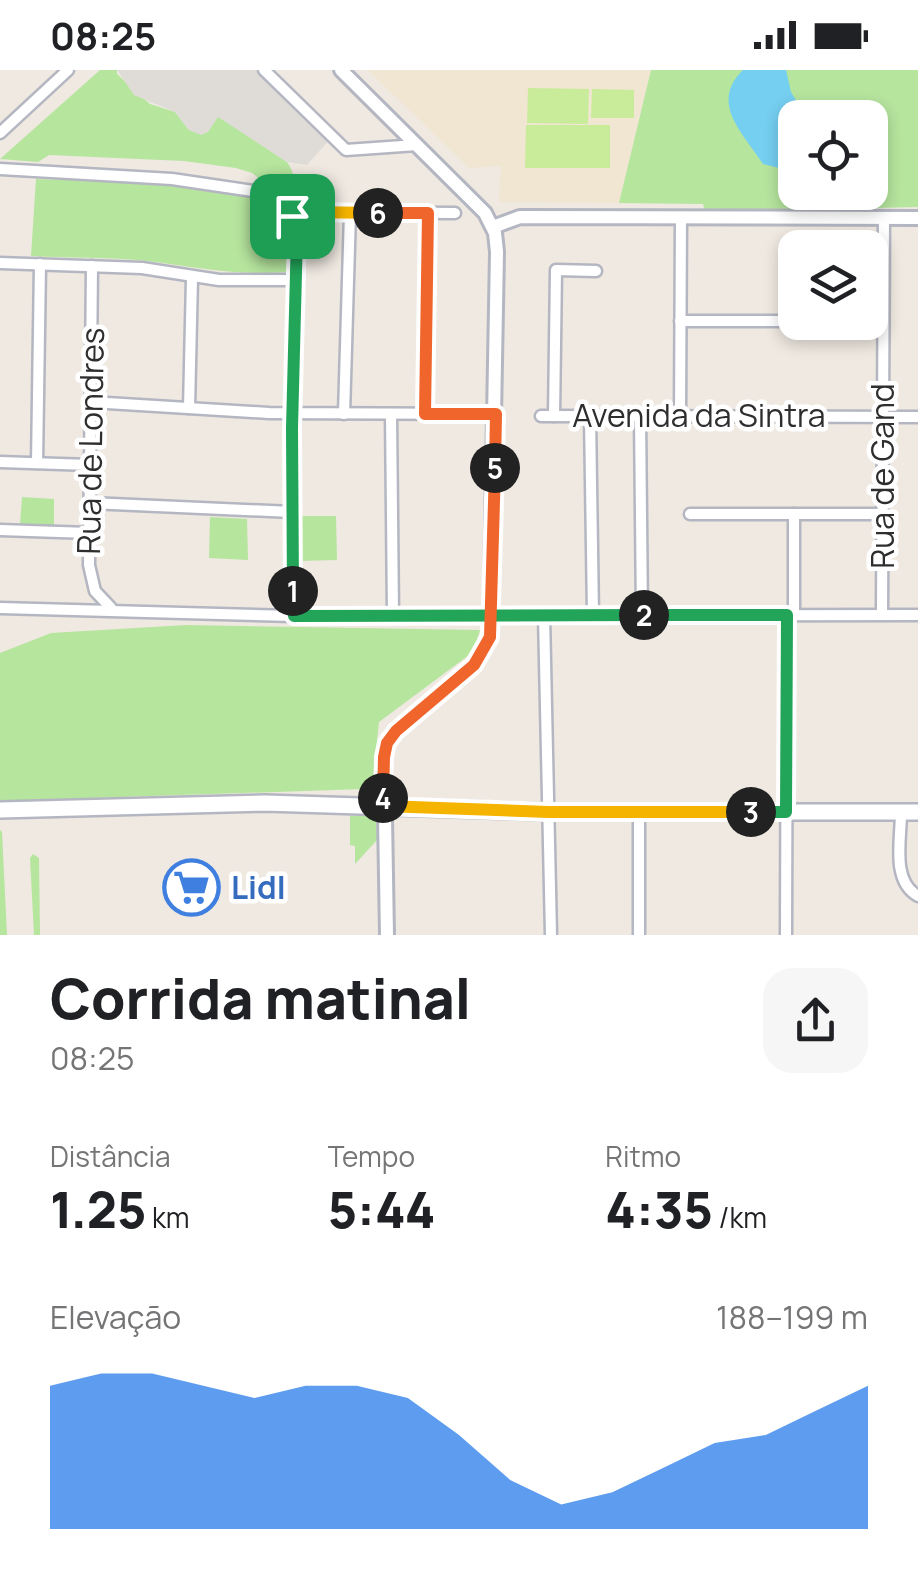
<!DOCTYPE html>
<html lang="pt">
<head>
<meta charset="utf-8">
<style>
	body { margin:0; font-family:Manrope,sans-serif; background:#f6f6f6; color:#202124; height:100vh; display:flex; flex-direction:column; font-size:38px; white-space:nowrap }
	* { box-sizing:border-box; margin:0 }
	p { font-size:32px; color:#757577 }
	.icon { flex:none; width:55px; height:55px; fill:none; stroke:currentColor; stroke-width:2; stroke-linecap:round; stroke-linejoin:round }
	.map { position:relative; height:865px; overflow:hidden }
	.panel { display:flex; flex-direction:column; background:#fff; flex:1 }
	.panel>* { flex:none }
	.fabs { position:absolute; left:778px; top:30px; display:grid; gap:20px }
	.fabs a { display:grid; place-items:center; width:110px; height:110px; border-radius:20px; background:#fff; box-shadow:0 5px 15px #0003; font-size:50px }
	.pin { position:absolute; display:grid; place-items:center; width:85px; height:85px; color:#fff; margin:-42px; border-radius:20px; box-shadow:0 5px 15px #0006 }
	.km { position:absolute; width:50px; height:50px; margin:-25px; border-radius:50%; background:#222; color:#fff; font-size:28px; line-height:50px; text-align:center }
	.round { display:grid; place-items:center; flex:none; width:105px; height:105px; border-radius:30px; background:#f6f6f6 }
	.summary { display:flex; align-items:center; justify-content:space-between; height:170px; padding:0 50px }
	h1 { font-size:55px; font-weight:800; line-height:75px }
	.stats { display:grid; grid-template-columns:repeat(3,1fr); gap:15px; height:170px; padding:10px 50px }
	.stats div { display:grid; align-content:center }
	.stats b { font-size:50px; font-weight:800 }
	.stats small { font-size:28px; font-weight:400 }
	.stats p { font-size:28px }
	.chart { height:280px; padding:20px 50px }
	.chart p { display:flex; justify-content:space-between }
	.chart svg { width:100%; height:180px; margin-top:10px; fill:#1a73e8; opacity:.7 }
	.status { display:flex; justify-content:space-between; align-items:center; height:70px; padding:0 50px; background:#fff; direction:ltr }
	.status svg { height:28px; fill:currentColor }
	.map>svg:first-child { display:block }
</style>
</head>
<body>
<div class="status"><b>08:25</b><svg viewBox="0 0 49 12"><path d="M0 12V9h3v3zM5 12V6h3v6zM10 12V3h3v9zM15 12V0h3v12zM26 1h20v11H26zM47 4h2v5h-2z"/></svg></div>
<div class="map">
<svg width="918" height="865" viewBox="0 0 918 865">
	<rect width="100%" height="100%" fill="#efe9e1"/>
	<!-- education -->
	<polygon fill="#f0e6d1" points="368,0 651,0 619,133 499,132 501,96 469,98"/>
	<!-- green -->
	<g fill="#b6e59e" fill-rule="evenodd">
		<path d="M100,0H117V4L150,34L175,42L189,60L218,46L287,92C295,103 298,120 290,132L252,103L236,98L184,91L49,85L38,92L0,89Z"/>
		<path d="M651,0H918V137L705,142L703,134L619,133ZM795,48H870V122H795Z"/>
		<path d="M36,109C82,111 244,111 276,137C296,153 292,181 286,202C237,206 195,197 147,191C109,187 69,188 31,186Z"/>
		<polygon points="22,427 54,429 54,456 20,455"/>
		<polygon points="300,446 336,446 337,490 301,491"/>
		<polygon points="210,447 247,449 248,490 209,488"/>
		<polygon points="186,555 479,560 480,560 473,582 379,652 373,711 364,719 0,731 0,583 51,563"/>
		<polygon points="350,746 371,746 376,752 377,770 355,794 355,776 350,775"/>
		<polygon points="0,760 2,762 7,865 0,865"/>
		<polygon points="33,784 39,788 40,865 34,865 30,788"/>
	</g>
	<!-- pitch -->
	<g fill="#c9ec9a">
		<polygon points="528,18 589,19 588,54 527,53"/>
		<polygon points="592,19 634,20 634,48 591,48"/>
		<polygon points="526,55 610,55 610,98 525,98"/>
	</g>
	<!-- plaza -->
	<polygon fill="#dfdcd8" points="117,0 264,0 332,67 307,95 287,92 218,47 208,62 201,65 189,60 175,42 134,25"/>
	<!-- water -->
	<path fill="#75cff0" d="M743,0H786L791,22L806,47L795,48L793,60L785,58L784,66L789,71L795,65V94L783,99L763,94C743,63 709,33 743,0Z"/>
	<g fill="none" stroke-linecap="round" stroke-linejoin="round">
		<defs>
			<g id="minor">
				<polyline points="264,0 346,80 417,75"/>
				<polyline points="0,63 68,0"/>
				<polyline points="0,99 172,109 253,121 271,126 283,135 292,147 297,164 292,358 294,546"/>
				<polyline points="292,147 306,142 455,143"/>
				<polyline points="0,193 142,198 219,210 296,210"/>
				<polyline points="92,196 89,495 95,521 111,538"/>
				<polyline points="680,251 795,251"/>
				<polyline points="91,332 269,343 496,344"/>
				<polyline points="189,338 192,208"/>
				<polyline points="344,344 350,143"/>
				<polyline points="391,344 393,545"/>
				<polyline points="425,344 428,143"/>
				<polyline points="541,346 918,347"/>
				<polyline points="554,346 556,200 596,201"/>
				<polyline points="590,346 593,545"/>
				<polyline points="640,346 642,545"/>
				<polyline points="680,347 681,147"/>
				<polyline points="0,392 90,395"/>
				<polyline points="37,393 40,194"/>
				<polyline points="90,433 292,442"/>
				<polyline points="690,444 883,444"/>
				<polyline points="794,444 794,545"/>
				<polyline points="0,460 89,463"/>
				<polyline points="0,538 294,546 918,545"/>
				<polyline points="882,544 884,148"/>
				<polyline points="544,545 551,865"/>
				<polyline points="639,742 639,865"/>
				<path d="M901,742C901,770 891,811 918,826"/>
				<polyline points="786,865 787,545"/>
			</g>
			<g id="tertiary">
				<polyline points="341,0 485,143 495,163 497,182 490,567 475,595 395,661 387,673 384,687 387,865"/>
				<polyline points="493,157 520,147 918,148"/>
			</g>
			<polyline id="secondary" points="0,740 265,733 548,742 918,742"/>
		</defs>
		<!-- minor casing -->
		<use href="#minor" stroke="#b4b7c1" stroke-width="15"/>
		<!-- tertiary casing -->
		<use href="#tertiary" stroke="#b4b7c1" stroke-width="18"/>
		<!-- secondary casing -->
		<use href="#secondary" stroke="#b4b7c1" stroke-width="20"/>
		<!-- minor -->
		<use href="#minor" stroke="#fff" stroke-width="10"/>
		<!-- tertiary -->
		<use href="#tertiary" stroke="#fff" stroke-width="12"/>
		<!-- secondary -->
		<use href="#secondary" stroke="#fff" stroke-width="15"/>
	</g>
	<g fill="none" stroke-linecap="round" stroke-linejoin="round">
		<defs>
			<polyline id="split-1" points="292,146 297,164 292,358 293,521"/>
			<polyline id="split-2" points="293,521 294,546 644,545"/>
			<polyline id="split-3" points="644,545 787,545 786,742 751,742"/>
			<polyline id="split-4" points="383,728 383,736 548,742 751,742"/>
			<polyline id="split-5" points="383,728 384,687 387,673 396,661 474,595 490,567 495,398"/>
			<polyline id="split-6" points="378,143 428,143 425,344 496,344 495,398"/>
			<polyline id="split-7" points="292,146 306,142 378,143"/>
		</defs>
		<!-- split-1 casing -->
		<use href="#split-1" stroke="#fff" stroke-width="20"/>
		<!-- split-2 casing -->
		<use href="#split-2" stroke="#fff" stroke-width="20"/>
		<!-- split-3 casing -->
		<use href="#split-3" stroke="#fff" stroke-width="20"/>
		<!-- split-4 casing -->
		<use href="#split-4" stroke="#fff" stroke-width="20"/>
		<!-- split-5 casing -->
		<use href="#split-5" stroke="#fff" stroke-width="20"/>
		<!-- split-6 casing -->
		<use href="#split-6" stroke="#fff" stroke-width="20"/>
		<!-- split-7 casing -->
		<use href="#split-7" stroke="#fff" stroke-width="20"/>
		<!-- split-1 -->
		<use href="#split-1" stroke="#22a559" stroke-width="12"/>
		<!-- split-2 -->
		<use href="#split-2" stroke="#22a559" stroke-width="12"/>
		<!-- split-3 -->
		<use href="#split-3" stroke="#22a559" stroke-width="12"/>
		<!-- split-4 -->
		<use href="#split-4" stroke="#f5b400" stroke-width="12"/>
		<!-- split-5 -->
		<use href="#split-5" stroke="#f0652b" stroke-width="12"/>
		<!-- split-6 -->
		<use href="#split-6" stroke="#f0652b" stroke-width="12"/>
		<!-- split-7 -->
		<use href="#split-7" stroke="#f5b400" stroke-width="12"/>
	</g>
	<!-- icons -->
	<defs>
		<symbol id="supermarket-ring" viewBox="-11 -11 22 22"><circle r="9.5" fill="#fff" stroke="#3f7fe0" stroke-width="1.5"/><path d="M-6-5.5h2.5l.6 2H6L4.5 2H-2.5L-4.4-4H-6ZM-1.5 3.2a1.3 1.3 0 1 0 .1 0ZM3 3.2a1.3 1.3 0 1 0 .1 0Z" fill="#3f7fe0"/></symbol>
	</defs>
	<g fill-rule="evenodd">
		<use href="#supermarket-ring" x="160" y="786" width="63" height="63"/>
	</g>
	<g text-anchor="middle" stroke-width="9" stroke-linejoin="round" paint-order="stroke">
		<!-- street labels -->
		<g font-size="32" fill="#2e2e2e" stroke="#fff">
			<text x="699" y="357">Avenida da Sintra</text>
			<text transform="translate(91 371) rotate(-89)" y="11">Rua de Londres</text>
			<text transform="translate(883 406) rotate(-90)" y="11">Rua de Gand</text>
		</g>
		<!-- shop labels -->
		<g font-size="32" font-weight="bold" fill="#366cbe" stroke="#fff" text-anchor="start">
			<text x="231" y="829">Lidl</text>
		</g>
	</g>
</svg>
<div class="fabs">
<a><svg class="icon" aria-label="locate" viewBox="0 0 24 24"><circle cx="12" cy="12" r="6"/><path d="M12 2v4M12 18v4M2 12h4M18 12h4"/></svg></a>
<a><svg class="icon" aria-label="layers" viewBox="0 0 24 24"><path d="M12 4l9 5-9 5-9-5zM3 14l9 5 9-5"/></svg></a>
</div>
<div class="pin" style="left:292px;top:146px;background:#1e9e55"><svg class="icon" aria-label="arrive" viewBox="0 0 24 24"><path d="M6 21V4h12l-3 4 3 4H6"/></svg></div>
<b class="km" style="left:293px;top:521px">1</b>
<b class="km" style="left:644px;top:545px">2</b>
<b class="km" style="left:751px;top:742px">3</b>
<b class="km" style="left:383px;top:728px">4</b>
<b class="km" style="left:495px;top:398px">5</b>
<b class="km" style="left:378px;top:143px">6</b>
</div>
<section class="panel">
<div class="summary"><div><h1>Corrida matinal</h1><p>08:25</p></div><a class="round"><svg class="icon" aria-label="share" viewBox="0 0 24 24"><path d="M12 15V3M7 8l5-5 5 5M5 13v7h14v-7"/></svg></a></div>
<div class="stats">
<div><p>Distância</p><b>1.25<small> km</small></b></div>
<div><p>Tempo</p><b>5:44</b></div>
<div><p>Ritmo</p><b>4:35<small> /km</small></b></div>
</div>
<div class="chart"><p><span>Elevação</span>188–199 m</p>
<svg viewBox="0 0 160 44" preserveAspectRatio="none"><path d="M0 44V9L10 6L20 6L30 9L40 12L50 9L60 9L70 12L80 21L90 32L100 38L110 35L120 29L130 23L140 21L150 15L160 9V44z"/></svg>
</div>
</section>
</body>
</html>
